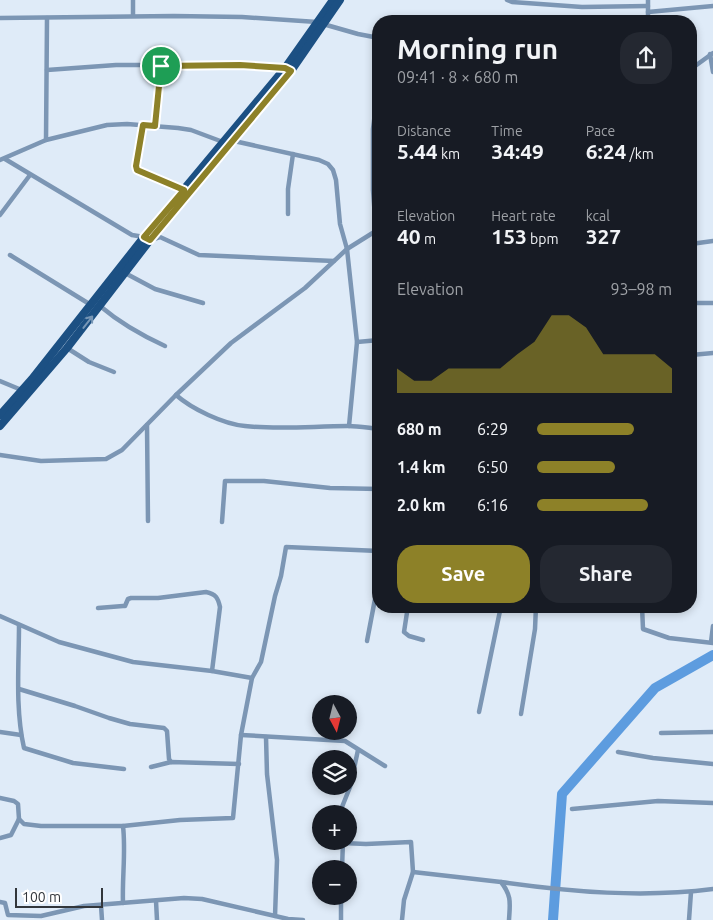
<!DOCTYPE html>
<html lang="en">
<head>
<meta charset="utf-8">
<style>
	body { margin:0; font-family:Ubuntu,sans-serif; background:#242831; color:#f1f3f6; height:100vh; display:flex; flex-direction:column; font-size:19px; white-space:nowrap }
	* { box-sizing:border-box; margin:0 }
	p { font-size:16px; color:#9ea1a6 }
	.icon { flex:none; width:28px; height:28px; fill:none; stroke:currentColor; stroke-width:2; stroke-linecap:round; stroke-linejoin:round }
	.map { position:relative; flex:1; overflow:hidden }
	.side { position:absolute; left:372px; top:15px; width:325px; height:598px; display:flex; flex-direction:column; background:#171b24; border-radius:20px; box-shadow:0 2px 8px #0003 }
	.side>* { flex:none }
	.needle { width:32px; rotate:173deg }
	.tools { position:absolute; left:312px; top:695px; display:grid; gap:10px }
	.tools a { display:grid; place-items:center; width:45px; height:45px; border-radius:50%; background:#171b24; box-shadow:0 2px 8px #0003; font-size:25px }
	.scale { position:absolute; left:15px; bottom:12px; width:88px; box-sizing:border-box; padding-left:5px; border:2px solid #32363b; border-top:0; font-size:14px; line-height:18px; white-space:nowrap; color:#32363b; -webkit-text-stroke:4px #fff; paint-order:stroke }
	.pin { position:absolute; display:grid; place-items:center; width:42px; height:42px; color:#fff; margin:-21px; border:2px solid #fff; border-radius:50%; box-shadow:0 1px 5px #0007 }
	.round { display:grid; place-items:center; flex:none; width:52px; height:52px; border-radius:20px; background:#242831 }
	.overview { display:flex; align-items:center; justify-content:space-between; height:85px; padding:0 25px }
	h1 { font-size:28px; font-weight:600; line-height:38px }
	.figures { display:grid; grid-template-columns:repeat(3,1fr); gap:8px; height:85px; padding:5px 25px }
	.figures div { display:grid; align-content:center }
	.figures b { font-size:21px; font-weight:600 }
	.figures small { font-size:14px; font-weight:400 }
	.figures p { font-size:14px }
	.chart { height:140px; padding:10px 25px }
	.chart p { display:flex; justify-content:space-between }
	.chart svg { width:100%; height:90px; margin-top:5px; fill:#8d8128; opacity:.7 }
	.button { display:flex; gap:10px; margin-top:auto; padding:10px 25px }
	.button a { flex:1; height:58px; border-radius:20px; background:#8d8128; color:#fff; font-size:20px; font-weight:600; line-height:58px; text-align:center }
	.button a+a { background:#242831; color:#f1f3f6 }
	ul { padding:0 25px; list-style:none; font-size:16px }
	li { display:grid; grid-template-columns:80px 60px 1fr; align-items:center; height:38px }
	li i { height:12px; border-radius:6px; background:#8d8128 }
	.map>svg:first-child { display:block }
</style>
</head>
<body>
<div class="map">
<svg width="713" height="920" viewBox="0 0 713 920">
	<rect width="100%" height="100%" fill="#dfebf8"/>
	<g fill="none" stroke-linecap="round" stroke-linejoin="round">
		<!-- river -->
		<polyline stroke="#5d9cdf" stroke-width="10" points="553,920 562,794 655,688 713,655"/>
		<!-- street -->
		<g stroke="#7c96b4" stroke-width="4.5">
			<polyline points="133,0 133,15"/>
			<polyline points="507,0 512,2 582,7 648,6"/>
			<polyline points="648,0 648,21"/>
			<polyline points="648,12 713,6"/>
			<polyline points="0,18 174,16 242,17 317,22"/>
			<polyline points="323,24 358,34 379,38"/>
			<polyline points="710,54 713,72"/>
			<polyline points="691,69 713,53"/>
			<polyline points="47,70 116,65 240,65 285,68"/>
			<polyline points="143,125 136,166 137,170 184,189"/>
			<polyline points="155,126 161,66"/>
			<polyline points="46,140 47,18"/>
			<polyline points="234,141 319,160 328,164 333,170 336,180 340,224 347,249 357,342 349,426"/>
			<polyline points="5,159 132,235 144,237"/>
			<polyline points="0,160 46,140 107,125 127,124 178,128 191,130 223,142"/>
			<polyline points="288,214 288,189 293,154"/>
			<polyline points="0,215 30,175"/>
			<polyline points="376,231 373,190 373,129 379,80"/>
			<polyline points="151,240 160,237 199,255 334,261"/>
			<polyline points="691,244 713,241"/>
			<polyline points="10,255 91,305"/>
			<polyline points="125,273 155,289 203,303"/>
			<polyline points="691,303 713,303"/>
			<path d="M100,306C120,323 141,335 165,346"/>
			<polyline points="357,342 379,340"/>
			<polyline points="67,348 89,362 114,372"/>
			<polyline points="691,355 713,353"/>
			<polyline points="0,381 24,391"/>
			<path d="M176,395C192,409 223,424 245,426C279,430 314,426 348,426C358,426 369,428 379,429"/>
			<polyline points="147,425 148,521"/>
			<polyline points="0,455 41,461 106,459 122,450 176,395 231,343 305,288 347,249 379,229"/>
			<polyline points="222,522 225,481 264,481 330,488 379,489"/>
			<polyline points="408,606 404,632 409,636 423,640"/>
			<polyline points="642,606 643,629 669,638 713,643"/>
			<path d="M98,608L123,606H125L128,599L131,598H158L206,592C216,594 218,598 220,607L212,671"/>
			<polyline points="0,616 59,642 133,662 212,671 252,678"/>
			<path d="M19,625C19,665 15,708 24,748L73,763L124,769"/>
			<polyline points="367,641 379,578"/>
			<polyline points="711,642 713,626"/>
			<polyline points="19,689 75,706 109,718 130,724 164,728 167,731 169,759 171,762"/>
			<polyline points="479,712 501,606"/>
			<polyline points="521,714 535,629 536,606"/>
			<polyline points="0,732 21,735"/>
			<polyline points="661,733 713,732"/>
			<polyline points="241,735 345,741 385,766"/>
			<polyline points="266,737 267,774 277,860 275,916"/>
			<polyline points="618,752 653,758 713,764"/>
			<polyline points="151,767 171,762 239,764"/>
			<polyline points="0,798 14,801 18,804 19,819 11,835 0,838"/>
			<polyline points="572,809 658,801 713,803"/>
			<polyline points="342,814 342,807 350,787 358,750"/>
			<polyline points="19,819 24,824 41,826 123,826 180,820 233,818 241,735 252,678 261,662 275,596 281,576 286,547 379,551"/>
			<polyline points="343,843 366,844 411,842 413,872 404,900 402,920"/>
			<polyline points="342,869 343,841"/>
			<path d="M413,872L501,882C512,896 510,903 509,920"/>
			<path d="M501,882C571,892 643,898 713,889"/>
			<polyline points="156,901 157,920"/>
			<polyline points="0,902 5,903 8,915 41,916 84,906 184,898 202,899 288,919 303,920"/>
			<path d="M123,903C122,877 126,852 123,826"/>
			<polyline points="101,905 102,920"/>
			<polyline points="341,920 341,896"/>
			<polyline points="689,920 691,892"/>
		</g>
		<!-- primary -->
		<g stroke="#1c5083" stroke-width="8">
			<polyline points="0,415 32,379 144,237 285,68 333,0"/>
			<polyline points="0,426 67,348 147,244 291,71 340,0"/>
		</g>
	</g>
	<!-- one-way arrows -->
	<defs><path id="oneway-shaft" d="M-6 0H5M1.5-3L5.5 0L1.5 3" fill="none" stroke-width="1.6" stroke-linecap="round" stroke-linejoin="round" transform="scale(1.25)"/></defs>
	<use stroke="#7796b5" href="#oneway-shaft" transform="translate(88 322) rotate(-52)"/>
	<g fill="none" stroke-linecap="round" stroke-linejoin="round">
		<defs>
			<polygon id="route" points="240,65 285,68 291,71 150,240 144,237 184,190 137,170 136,166 143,125 155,126 161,66"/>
		</defs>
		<!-- route casing -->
		<use href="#route" stroke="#fff" stroke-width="10"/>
		<!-- route -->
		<use href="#route" stroke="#8d8128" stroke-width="6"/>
	</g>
</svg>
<div class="tools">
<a><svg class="needle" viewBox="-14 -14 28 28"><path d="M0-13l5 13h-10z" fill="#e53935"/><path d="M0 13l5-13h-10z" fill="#9ea1a6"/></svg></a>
<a><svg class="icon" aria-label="layers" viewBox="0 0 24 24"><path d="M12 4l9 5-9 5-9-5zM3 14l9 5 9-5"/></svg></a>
<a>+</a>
<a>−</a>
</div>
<div class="scale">100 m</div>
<div class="pin" style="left:161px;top:66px;background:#1e9e55"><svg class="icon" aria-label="arrive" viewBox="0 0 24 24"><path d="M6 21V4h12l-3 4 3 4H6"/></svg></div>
<section class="side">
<div class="overview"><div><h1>Morning run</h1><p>09:41 · 8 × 680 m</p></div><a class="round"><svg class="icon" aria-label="share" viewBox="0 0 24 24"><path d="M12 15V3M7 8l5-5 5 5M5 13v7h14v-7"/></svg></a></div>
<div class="figures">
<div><p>Distance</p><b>5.44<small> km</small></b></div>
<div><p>Time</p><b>34:49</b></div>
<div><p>Pace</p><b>6:24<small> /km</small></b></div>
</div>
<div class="figures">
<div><p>Elevation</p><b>40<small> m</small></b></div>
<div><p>Heart rate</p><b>153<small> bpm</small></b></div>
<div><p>kcal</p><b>327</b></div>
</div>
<div class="chart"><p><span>Elevation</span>93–98 m</p>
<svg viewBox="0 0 160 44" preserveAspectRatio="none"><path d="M0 44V32L10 38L20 38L30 32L40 32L50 32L60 32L70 25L80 19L90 6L100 6L110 12L120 25L130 25L140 25L150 25L160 32V44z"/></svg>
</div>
<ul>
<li><b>680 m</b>6:29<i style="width:72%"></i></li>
<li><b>1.4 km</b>6:50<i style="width:58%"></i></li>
<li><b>2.0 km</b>6:16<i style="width:82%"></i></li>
</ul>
<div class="button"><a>Save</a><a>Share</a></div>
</section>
</div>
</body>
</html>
